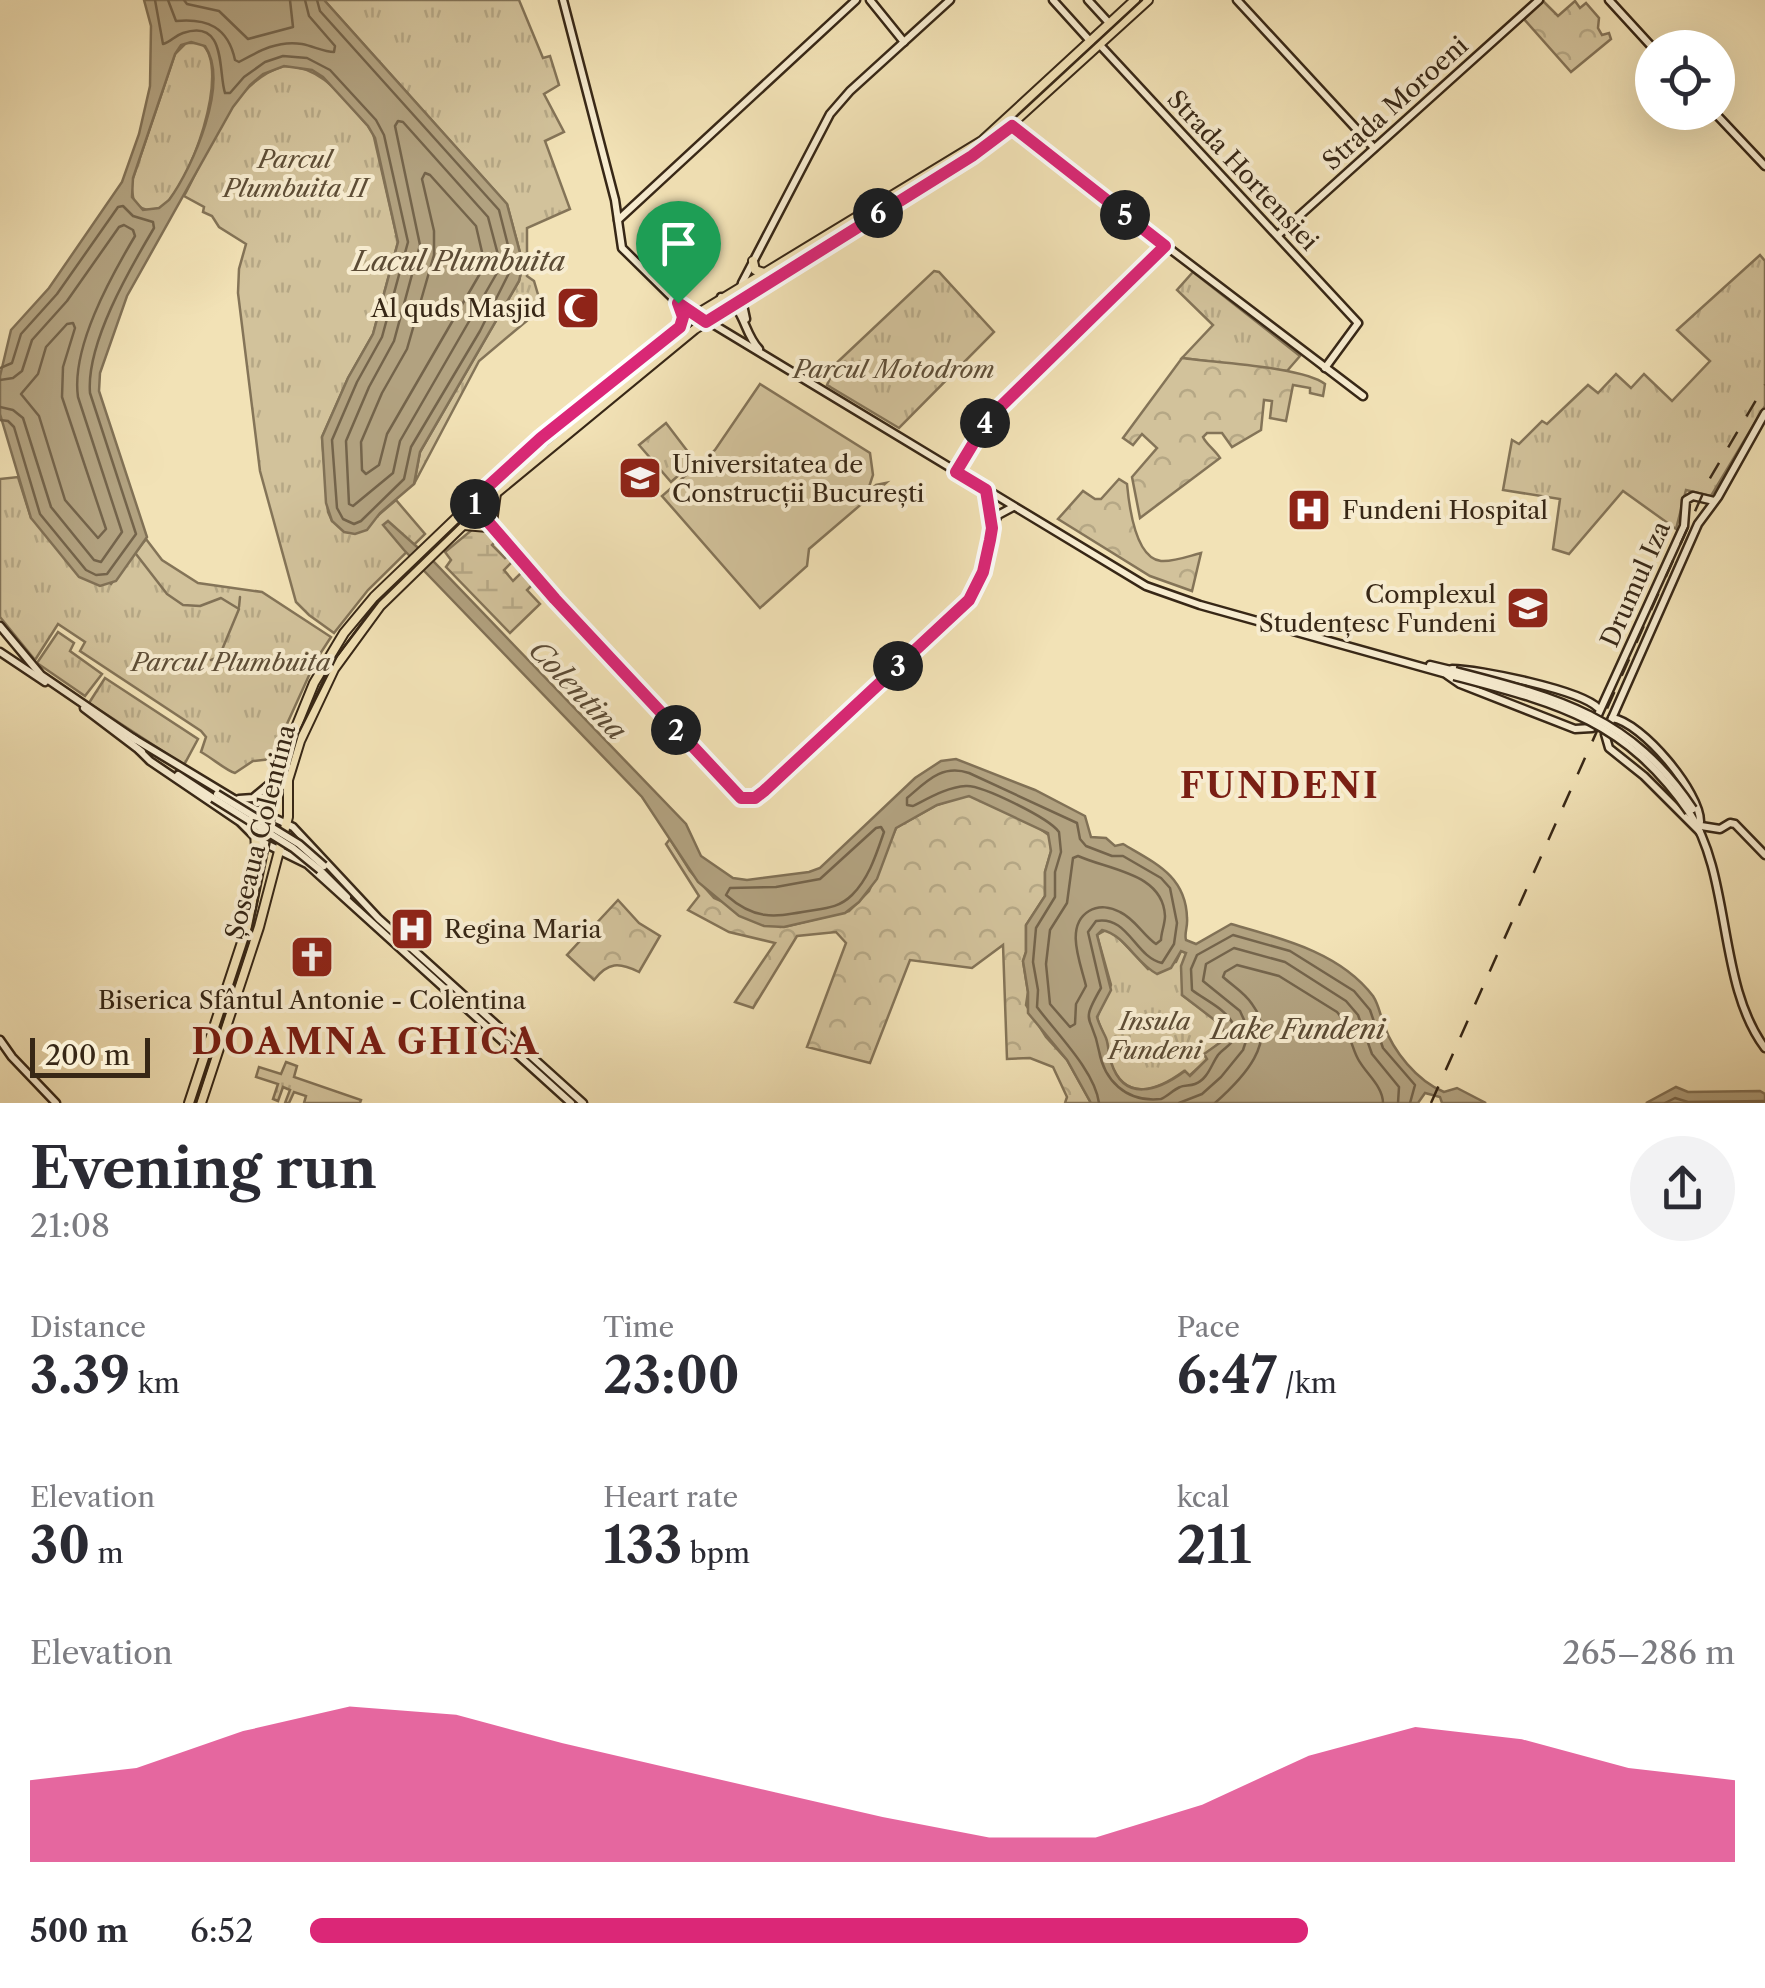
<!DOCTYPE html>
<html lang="en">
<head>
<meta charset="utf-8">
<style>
	body { margin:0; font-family:"Libre Caslon Text",serif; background:#f2f2f3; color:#2b2b33; height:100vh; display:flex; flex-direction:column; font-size:38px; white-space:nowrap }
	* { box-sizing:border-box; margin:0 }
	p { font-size:32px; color:#7c7c81 }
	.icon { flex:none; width:55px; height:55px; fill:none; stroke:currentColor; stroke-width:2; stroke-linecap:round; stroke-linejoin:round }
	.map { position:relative; height:1103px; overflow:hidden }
	.side { display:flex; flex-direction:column; background:#fff; flex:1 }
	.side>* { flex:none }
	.controls { position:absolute; left:1635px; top:30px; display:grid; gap:20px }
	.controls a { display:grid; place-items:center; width:100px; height:100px; border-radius:50%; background:#fff; box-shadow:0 10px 40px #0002; font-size:50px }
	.scale { position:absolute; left:30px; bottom:25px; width:120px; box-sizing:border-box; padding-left:10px; border:5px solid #372716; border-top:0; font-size:28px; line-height:35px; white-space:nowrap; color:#372716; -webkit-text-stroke:8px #f7ecd0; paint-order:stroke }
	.pin { position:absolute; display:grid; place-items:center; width:85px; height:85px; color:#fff; margin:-102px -42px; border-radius:50% 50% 50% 0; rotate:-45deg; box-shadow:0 0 10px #0007 }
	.pin .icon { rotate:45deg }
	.km { position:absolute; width:50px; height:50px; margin:-25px; border-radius:50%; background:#222; color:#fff; font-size:28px; line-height:50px; text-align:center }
	.round { display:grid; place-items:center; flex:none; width:105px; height:105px; border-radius:52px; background:#f2f2f3 }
	.headline { display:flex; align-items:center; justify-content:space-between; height:170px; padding:0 30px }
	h1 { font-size:55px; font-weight:700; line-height:75px }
	.stats { display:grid; grid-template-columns:repeat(3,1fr); gap:15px; height:170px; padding:10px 30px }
	.stats div { display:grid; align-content:center }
	.stats b { font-size:50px; font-weight:700 }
	.stats small { font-size:28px; font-weight:400 }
	.stats p { font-size:28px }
	.chart { height:280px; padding:20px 30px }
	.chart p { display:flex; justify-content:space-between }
	.chart svg { width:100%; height:180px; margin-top:10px; fill:#db2777; opacity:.7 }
	ul { padding:0 30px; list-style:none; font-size:32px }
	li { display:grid; grid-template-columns:160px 120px 1fr; align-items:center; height:75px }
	li i { height:25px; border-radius:12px; background:#db2777 }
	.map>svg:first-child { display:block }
</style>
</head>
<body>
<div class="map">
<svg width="1765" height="1103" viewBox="0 0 1765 1103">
	<defs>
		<pattern id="grass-tufts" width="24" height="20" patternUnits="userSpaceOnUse" patternTransform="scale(2.5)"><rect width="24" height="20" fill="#d2c29b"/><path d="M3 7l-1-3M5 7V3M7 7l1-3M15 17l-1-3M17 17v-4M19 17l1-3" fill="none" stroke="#b5a785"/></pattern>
		<pattern id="forest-crowns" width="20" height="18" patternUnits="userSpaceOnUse" patternTransform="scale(2.5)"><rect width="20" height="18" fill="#d2c29b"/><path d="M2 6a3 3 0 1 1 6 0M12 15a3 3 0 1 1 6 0" fill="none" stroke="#b5a785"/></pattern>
		<pattern id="wetland-marsh" width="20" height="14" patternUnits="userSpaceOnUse" patternTransform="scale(2.5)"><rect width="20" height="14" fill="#d2c29b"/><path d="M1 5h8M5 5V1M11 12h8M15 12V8" fill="none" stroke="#b5a785"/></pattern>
	</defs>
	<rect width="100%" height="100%" fill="#f2e2b6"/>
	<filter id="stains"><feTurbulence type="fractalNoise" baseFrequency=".002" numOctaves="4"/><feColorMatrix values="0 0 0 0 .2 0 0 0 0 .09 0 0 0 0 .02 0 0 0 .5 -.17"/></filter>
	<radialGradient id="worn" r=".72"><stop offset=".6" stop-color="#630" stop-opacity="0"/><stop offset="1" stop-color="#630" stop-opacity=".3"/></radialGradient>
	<!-- grass -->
	<g fill="url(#grass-tufts)" stroke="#847458" stroke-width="2.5">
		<polygon points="324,0 519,0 543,58 550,56 559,85 544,94 564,132 545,141 570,209 527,228 527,276 534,281 542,308 479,361 414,484 420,452 519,281 523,264 507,204"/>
		<path d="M186,43H201C233,68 189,188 162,207C151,213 142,210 134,203L131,184L175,54Z"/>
		<path d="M284,66C324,66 343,99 368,126L373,133L398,242L373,334L348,378L322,437L328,512L332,521L375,518L396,500L425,534L368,590L334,633L309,615L296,602L260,471L238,293L239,269L246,244L219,227L212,216L203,212L204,207L184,196C208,152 231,81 284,66Z"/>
		<polygon points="1760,255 1765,261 1765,406 1711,496 1686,490 1676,529 1623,491 1569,554 1553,549 1560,499 1503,490 1512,440 1519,444 1542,421 1547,424 1588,385 1598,393 1616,374 1631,388 1644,374 1672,401 1710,361 1677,330"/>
		<polygon points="934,271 939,272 994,332 899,428 827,385 831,376 828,371"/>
		<polygon points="1193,272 1300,356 1287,371 1182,358 1213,325 1177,290"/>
		<polygon points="666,423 695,461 671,482 639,445"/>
		<path d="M18,477L31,518L111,584L146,539L162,560L198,583L262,592L331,637L316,660L271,759L253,761L235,773C227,771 212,758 201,752L206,737L201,731L80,651L85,642L58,624L35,660L0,617V479Z"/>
		<polygon points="58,632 74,643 70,651 102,674 85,696 37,663"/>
		<polygon points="105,678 198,739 184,765 89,703"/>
		<path d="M1106,930L1118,937L1148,969L1176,962L1181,951L1187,953L1182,995L1216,1020L1225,1033L1221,1042L1204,1055L1208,1059L1189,1076L1184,1071C1158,1090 1126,1103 1111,1064C1108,1057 1109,1048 1106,1040C1103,1032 1099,1025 1097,1017L1111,985L1097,935Z"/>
		<polygon points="286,1062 297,1066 294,1077 361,1100 360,1103 304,1103 306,1096 294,1092 289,1103 285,1103 290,1090 283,1087 278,1101 273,1099 278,1084 256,1077 259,1067 281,1074"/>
	</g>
	<!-- forest -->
	<g fill="url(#forest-crowns)" stroke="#847458" stroke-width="2.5">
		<polygon points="1543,1 1558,16 1575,1 1580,8 1586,3 1599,18 1598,28 1602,35 1609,33 1611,39 1571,72 1523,18"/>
		<path d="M1182,358C1218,363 1304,367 1325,384L1323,396L1310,393V388L1293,385L1286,421L1270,418L1272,401L1264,400L1261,430L1232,447L1222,433H1207L1203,437C1206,444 1215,450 1220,458L1140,518L1132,477L1157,448L1142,434L1133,445L1123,438Z"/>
		<path d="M1119,479L1127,484C1129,505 1135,558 1161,561C1174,562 1189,556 1201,553L1192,591L1150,576L1058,519L1083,491L1095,499H1101Z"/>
		<polygon points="963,796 973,796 1032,823 1050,836 1051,851 1045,872 1045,896 1026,925 1026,952 1023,961 1028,992 1026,1005 1046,1037 1067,1060 1091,1103 1065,1103 1067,1097 1053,1067 1030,1058 1007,1059 1003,945 972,968 910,960 870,1063 807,1047 846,943 836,932 797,936 753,1008 735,1002 775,943 729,932 688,910 699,896 666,844 670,839 690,871 714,898 780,927 788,926 849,911 869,891 896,828 937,805"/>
		<path d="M618,900L639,923L660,936L639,972C619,962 608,962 594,980L567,955Z"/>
	</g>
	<!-- wetland -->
	<polygon fill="url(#wetland-marsh)" stroke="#847458" stroke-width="2.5" points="473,529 486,531 496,541 492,545 505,558 509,555 514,560 504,570 513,581 524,570 535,582 527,590 540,604 510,633 446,567 451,560 445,552"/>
	<!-- pitch -->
	<polygon fill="#d2c29b" stroke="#847458" stroke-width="2.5" points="760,384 870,453 873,475 867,493 876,485 886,483 809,549 807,566 760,608 662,496 715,450"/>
	<!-- water -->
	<g fill="#b2a280" stroke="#817156" stroke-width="2.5" fill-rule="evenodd">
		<path d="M144,0H324L507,204L523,264L519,281L420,452L414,484L380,513L367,530L355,534L344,532L332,521L326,503L322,437L348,378L373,334L398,242L375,138L368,126L323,77L312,70L284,66L263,74L250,85L233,107L127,296L100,373L99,391L147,537L116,581L100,586L79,577L31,518L0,414V376L11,330L49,288L122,182L139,134L150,86L151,26ZM191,42L205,46C230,83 193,167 169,200L159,208L143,210L132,197L133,178L175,54L181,45Z"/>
		<path d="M388,521L434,562L686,824L701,856L733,878L747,880L809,872L820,868L915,778L941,761L956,759L1035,790L1085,816L1091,837L1106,838L1115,846L1123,844C1155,863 1186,876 1187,918C1188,927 1184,933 1186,940L1196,944L1231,924C1280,938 1340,952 1373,996C1379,1005 1380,1015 1384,1025C1393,1051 1417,1081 1444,1092L1457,1088L1486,1103H1442L1440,1097L1425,1093L1418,1103H1091L1067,1060L1028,1013V992L1023,961L1026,952V925L1045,896V872L1051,851L1048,833L969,796L937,805L896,828L877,879L859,902L845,913L784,927L764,926L739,916L698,882L642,797L404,550L383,525ZM1102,930C1125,935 1136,963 1157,974L1171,968L1181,951L1186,953L1181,966L1182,995L1221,1025L1225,1033L1221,1042L1204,1054L1207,1059L1190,1076L1185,1071C1158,1091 1124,1103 1111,1062C1108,1054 1109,1046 1106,1038C1103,1031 1099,1025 1097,1017L1111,990L1097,935Z"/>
		<polygon points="1676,1087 1688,1092 1760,1091 1765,1094 1765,1103 1646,1103"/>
	</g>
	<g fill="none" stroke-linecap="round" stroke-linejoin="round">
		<!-- shore -->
		<g stroke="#74644b" stroke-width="2.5">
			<path d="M155,0L163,44C171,42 174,36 183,33C227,18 218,72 225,93H230L244,77L265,62L283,56L307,58L330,70L376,120L384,135L408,242L382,337L357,382L332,440L337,508L343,519L354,524L361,521L404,479L411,447L480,331L513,265L499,210L320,11L317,0"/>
			<path d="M168,0L176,21C207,18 228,27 235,60L239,62C259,51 278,40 302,44C313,46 324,52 334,52L335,46L309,16L305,0"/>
			<polyline points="184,0 187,4 219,11 248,39 293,27 290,0"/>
			<polygon points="398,121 403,122 488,217 501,266 400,441 393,473 353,506 349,504 346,441 369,387 394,341 420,245 395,126"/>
			<polygon points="425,173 430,175 476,226 485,265 387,434 379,465 366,474 362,470 361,442 382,393 407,349 434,255 434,231 422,179"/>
			<polygon points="67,324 73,323 75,328 63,367 62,397 106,529 98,538 65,500 39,416 21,394 38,374 46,347"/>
			<path d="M0,368L12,363L21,334L57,294L118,207L123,206L133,216L153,222L154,228C129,270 86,344 90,393L136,534L107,574L96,575L86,570L40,514L14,427L8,421L0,420"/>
			<path d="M0,380L13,378L22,371L32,340L67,301L119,227L124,225L133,230L135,236C110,278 71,348 78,397L122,532L101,562L94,560L51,507L23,418L13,410L0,407"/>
			<path d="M876,828L881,827L884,832C876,855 869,878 852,895C841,906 829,908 815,910C777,916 758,923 726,895L730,888L776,887L820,879Z"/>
			<path d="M1078,856C1109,870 1163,873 1165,916C1165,924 1161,933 1161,940L1156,944C1143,935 1135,919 1120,912C1111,907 1099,905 1089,911C1064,926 1081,964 1086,986L1076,1004L1075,1024L1070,1027L1050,1004L1046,964L1050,930L1067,903L1073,858Z"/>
			<path d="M1099,1103C1095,1071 1056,1033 1037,1007L1038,990L1033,962L1036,928L1055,897V872L1061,852L1059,832C1049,818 982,785 966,786C947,787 929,798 913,806L907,805V798C927,781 942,764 969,773L1077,823L1080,839L1086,846L1112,856H1123L1161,878L1170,888L1177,923L1174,944L1162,963C1135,957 1128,915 1096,921L1088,932L1101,988C1079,1026 1092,1013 1099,1051C1104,1079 1125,1103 1161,1099C1168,1096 1173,1090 1180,1087C1184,1085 1190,1086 1195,1084C1208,1079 1211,1065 1218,1055C1226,1045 1241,1042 1233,1024C1226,1009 1205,1000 1192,990L1191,969L1197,955L1233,935L1290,951L1354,991L1370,1010L1383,1048L1415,1085L1410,1103"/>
			<polyline points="1179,1103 1202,1094 1221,1077 1243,1050 1247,1038 1245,1022 1240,1011 1203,981 1206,964 1234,948 1285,962 1346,1001 1358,1015 1372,1054 1399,1087 1398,1103"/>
			<path d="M1215,1103C1242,1079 1280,1041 1252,1004C1245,993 1233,986 1223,977L1225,972L1237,965L1279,976L1337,1012C1348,1024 1350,1044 1358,1059C1366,1074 1383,1086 1383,1103"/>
			<polyline points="1665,1103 1675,1098 1688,1102 1765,1101"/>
		</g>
		<!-- stream -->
		<g stroke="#817156" stroke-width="2.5">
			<polyline points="136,554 167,594 183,605 200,606 221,598 239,609 219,657 211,660"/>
			<polyline points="239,607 240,597"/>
		</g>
		<defs>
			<g id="secondary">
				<polyline points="563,0 615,200 622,248 678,303 1146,586 1200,605 1454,676"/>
				<polyline points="870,0 904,42"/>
				<polyline points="1053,0 1091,42"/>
				<polyline points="1088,0 1110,24"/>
				<polyline points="1237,0 1374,148"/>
				<polyline points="1609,0 1653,48"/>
				<polyline points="1099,44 1358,323 1325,368"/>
				<polyline points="1714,112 1765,166"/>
				<polyline points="1010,120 1065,169 1363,396"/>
				<polyline points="618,220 856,0"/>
				<polyline points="1278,235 1539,0"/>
				<path d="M721,297C745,305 743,333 759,349"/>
				<polyline points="746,319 740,291 742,283 830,114 850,91 950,0"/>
				<polyline points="956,472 988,419 1165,246"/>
				<path d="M478,507L529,571L719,777L738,796L750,800L764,791L969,600C982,580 991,554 991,530C991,517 985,504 986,490"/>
				<polyline points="992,527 998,515 1013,507"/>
				<polyline points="0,626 41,675 136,740"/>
				<polyline points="0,652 45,682"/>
				<polyline points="1430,665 1455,671"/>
				<path d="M1452,669C1478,669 1581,690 1598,708"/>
				<polyline points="1447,675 1460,684 1575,729 1592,728 1684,526 1686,500 1693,496 1714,501"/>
				<polyline points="84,708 142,752"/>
				<path d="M1612,718C1642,722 1701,793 1700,822"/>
				<polyline points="133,738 234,799 293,827 378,918 583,1103"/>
				<polyline points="139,750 150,761 240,822 258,840 307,864 571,1103"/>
				<polyline points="178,775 213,798"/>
				<polyline points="239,799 253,798 271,783"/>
				<path d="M1689,812C1732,877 1717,984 1765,1048"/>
				<polyline points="1701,826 1720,829 1730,823 1735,824 1765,855"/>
				<polyline points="1700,832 1644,776 1609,748 1605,734 1698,524 1718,497 1765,413"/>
				<polyline points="320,870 347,897"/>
				<polyline points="0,1040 12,1057 56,1103"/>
			</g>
			<g id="primary">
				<polyline points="753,261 755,270 764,273"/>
				<polyline points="678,303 683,317 680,327"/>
				<polyline points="492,523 496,493"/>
				<polyline points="464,525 488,527"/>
				<polyline points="189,1103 248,924 257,876 255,828 314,683 344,633 374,597 519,458 689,319 982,141 1135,0"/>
				<polyline points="201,1103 259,927 288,817 288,780 300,741 334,669 380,606 496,493 695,329 985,148 1148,0"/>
			</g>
		</defs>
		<!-- secondary casing -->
		<use href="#secondary" stroke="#372716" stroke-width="11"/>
		<!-- primary casing -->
		<use href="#primary" stroke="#372716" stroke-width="12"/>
		<!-- secondary -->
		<use href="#secondary" stroke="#f7ecd0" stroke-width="6"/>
		<!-- primary -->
		<use href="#primary" stroke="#f2e2b6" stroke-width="8"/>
		<!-- tram -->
		<polyline stroke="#372716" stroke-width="2.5" points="196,1103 249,942 278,802 298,734 337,656 379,601 523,462 693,324 991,140 1142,0"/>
		<!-- rail -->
		<polyline stroke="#372716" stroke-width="2.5" stroke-dasharray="18 18" stroke-linecap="butt" points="1431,1103 1709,480 1765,385"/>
		<defs>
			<g id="secondary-bridge">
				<path d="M1455,671C1556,697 1632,716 1693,809"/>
				<path d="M1454,676C1556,703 1625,719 1689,812"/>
				<polyline points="217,794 299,844 324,866"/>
				<polyline points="213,798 293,848 320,870"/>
			</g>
		</defs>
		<!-- secondary-bridge casing -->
		<use href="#secondary-bridge" stroke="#372716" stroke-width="11" stroke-linecap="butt"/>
		<!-- secondary-bridge -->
		<use href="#secondary-bridge" stroke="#f7ecd0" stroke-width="6"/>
	</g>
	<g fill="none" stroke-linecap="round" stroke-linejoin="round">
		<defs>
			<polygon id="route" points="1012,126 1165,246 988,419 956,472 986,490 992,528 990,540 983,572 969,600 764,791 755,798 741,798 555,599 471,502 541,438 680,327 683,317 678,303 706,322 972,156"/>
		</defs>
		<!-- route casing -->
		<use href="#route" stroke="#fff" stroke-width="20"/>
		<!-- route -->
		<use href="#route" stroke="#db2777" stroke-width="12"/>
	</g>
	<!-- icons -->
	<defs>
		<symbol id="mosque-square" viewBox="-11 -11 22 22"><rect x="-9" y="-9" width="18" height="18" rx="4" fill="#8f2418" stroke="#f7ecd0"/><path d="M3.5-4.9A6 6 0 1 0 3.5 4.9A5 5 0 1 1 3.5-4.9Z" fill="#fff"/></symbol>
		<symbol id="university-square" viewBox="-11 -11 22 22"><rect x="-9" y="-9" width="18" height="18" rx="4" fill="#8f2418" stroke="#f7ecd0"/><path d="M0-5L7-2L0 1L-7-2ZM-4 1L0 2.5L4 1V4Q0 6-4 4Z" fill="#fff"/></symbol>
		<symbol id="hospital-square" viewBox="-11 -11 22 22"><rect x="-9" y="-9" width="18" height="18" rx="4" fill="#8f2418" stroke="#f7ecd0"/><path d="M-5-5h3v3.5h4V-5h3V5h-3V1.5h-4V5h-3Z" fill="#fff"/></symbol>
		<symbol id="church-square" viewBox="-11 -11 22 22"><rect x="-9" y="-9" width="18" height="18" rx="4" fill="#8f2418" stroke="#f7ecd0"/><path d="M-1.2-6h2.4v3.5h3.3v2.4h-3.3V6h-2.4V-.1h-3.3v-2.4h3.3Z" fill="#fff"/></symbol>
	</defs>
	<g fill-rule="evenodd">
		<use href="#mosque-square" x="553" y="283" width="50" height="50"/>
		<use href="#university-square" x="615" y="453" width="50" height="50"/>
		<use href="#hospital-square" x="1284" y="485" width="50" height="50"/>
		<use href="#university-square" x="1503" y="583" width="50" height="50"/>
		<use href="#hospital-square" x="387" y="904" width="50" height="50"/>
		<use href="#church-square" x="287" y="932" width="50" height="50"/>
	</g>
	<g text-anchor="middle" stroke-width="8" stroke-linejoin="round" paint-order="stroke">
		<!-- street labels -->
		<g font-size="25" fill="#372716" stroke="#f7ecd0">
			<text transform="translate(1395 103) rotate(-42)" y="9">Strada Moroeni</text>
			<text transform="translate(1243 170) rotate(47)" y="9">Strada Hortensiei</text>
			<text transform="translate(1635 584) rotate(-66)" y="9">Drumul Iza</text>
			<text transform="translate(260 832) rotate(-76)" y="9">Șoseaua Colentina</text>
		</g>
		<!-- park labels -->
		<g font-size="25" font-style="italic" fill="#5e4e37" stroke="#f7ecd0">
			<text x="295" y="168">Parcul<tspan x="295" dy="29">Plumbuita II</tspan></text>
			<text x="894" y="378">Parcul Motodrom</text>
			<text x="231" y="671">Parcul Plumbuita</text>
			<text x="1155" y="1030">Insula<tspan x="1155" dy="29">Fundeni</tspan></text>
		</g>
		<!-- poi labels -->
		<g font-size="25" fill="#372716" stroke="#f7ecd0" text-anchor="start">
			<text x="546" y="317" text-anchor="end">Al quds Masjid</text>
			<text x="672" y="473">Universitatea de<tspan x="672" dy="29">Construcții București</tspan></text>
			<text x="1342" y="519">Fundeni Hospital</text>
			<text x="1496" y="603" text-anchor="end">Complexul<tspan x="1496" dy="29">Studențesc Fundeni</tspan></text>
			<text x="444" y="938">Regina Maria</text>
			<text x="312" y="1009" text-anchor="middle">Biserica Sfântul Antonie - Colentina</text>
		</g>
		<!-- water labels -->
		<g font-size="28" font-style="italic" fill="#5c4c36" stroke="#f7ecd0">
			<text x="459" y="271">Lacul Plumbuita</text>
			<text transform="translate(578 690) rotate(46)" y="10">Colentina</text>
			<text x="1298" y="1039">Lake Fundeni</text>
		</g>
		<!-- district labels -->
		<g font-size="35" font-weight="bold" letter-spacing="2.5" fill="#7a1f14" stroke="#f7ecd0">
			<text x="1280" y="798">FUNDENI</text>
			<text x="366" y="1054">DOAMNA GHICA</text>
		</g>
	</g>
	<rect width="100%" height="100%" filter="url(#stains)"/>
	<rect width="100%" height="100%" fill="url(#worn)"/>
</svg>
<div class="controls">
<a><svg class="icon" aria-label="locate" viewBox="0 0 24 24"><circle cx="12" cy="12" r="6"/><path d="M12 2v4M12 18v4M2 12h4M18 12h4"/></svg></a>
</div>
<div class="scale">200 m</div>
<div class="pin" style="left:678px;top:303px;background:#1e9e55"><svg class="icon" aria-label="arrive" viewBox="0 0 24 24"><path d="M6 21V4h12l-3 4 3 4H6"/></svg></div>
<b class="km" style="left:475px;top:504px">1</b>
<b class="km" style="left:676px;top:730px">2</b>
<b class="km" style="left:898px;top:666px">3</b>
<b class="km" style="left:985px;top:423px">4</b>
<b class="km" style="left:1125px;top:215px">5</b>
<b class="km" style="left:878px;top:213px">6</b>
</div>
<section class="side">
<div class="headline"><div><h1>Evening run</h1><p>21:08</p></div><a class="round"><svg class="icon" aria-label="share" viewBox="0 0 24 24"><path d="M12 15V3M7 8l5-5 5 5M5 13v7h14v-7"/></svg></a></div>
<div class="stats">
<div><p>Distance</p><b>3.39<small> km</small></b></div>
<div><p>Time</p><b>23:00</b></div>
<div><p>Pace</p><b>6:47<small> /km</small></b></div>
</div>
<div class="stats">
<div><p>Elevation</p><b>30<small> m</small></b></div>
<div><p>Heart rate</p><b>133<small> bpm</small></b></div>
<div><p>kcal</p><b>211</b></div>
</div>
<div class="chart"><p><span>Elevation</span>265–286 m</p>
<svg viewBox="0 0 160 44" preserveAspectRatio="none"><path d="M0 44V24L10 21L20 12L30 6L40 8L50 15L60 21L70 27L80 33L90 38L100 38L110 30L120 18L130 11L140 14L150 21L160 24V44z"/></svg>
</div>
<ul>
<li><b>500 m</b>6:52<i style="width:70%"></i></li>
</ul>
</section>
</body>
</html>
